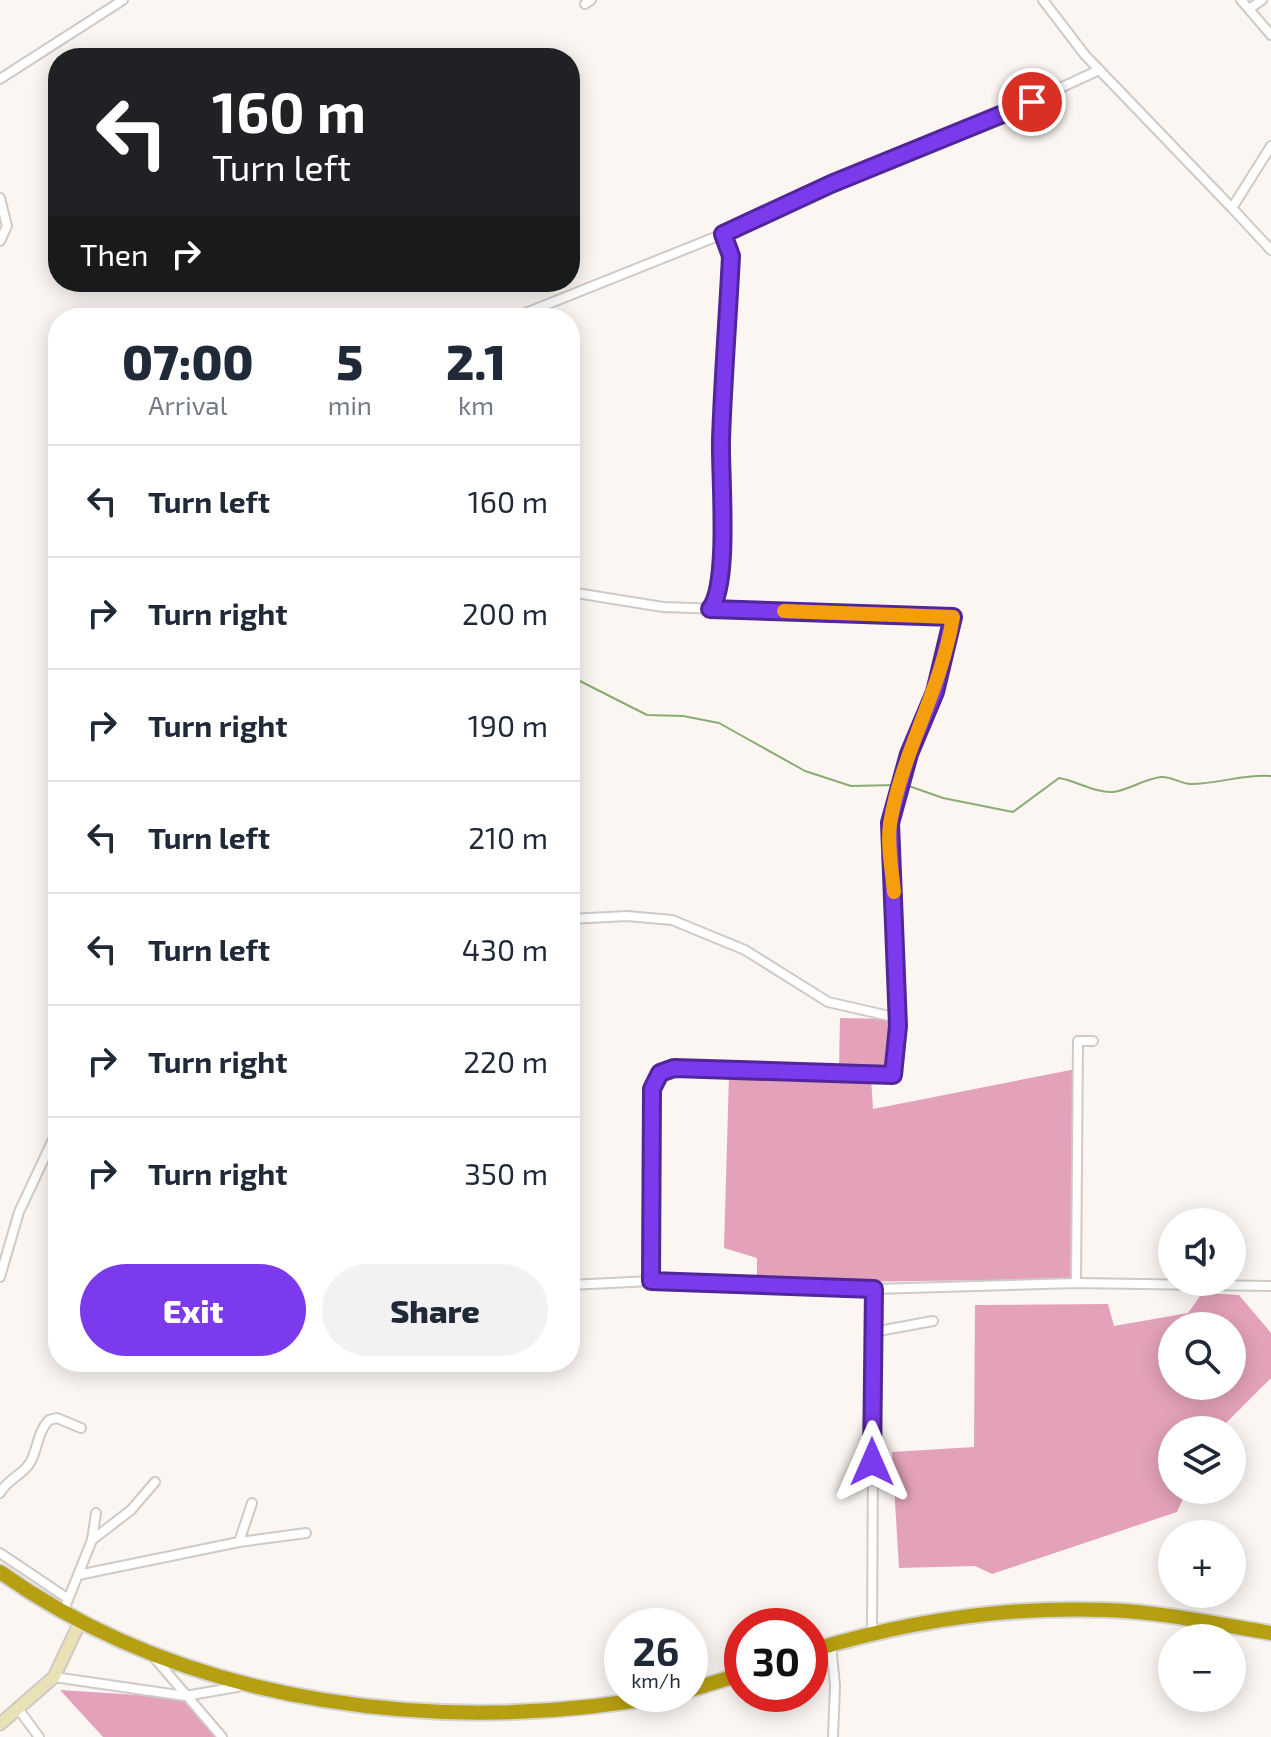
<!DOCTYPE html>
<meta charset="utf-8">
<style>
:root{--surface:#fff;--page:#f2f2f3;--text:#1f2937;--muted:#747a83;--line:#e0e1e3;--accent:#7c3aed}
body{margin:0;font-family:"Exo 2",sans-serif;background:var(--page);color:var(--text);height:100vh;display:flex;flex-direction:column;font-size:30px;white-space:nowrap}
*{box-sizing:border-box;margin:0}
p{font-size:26px;color:var(--muted)}
.icon{flex:none;width:44px;height:44px;fill:none;stroke:currentColor;stroke-width:2;stroke-linecap:round;stroke-linejoin:round}
.map{position:relative;flex:1;overflow:hidden}
.side{position:absolute;left:48px;top:308px;width:532px;height:1064px;display:flex;flex-direction:column;background:var(--surface);border-radius:32px;box-shadow:0 4px 20px #0003}
.side>*{flex:none}
.top-card{position:absolute;left:48px;top:48px;width:532px;height:244px;border-radius:32px;box-shadow:0 4px 20px #0003;background:#202124;color:#fff;overflow:hidden}
.fabs{position:absolute;left:1158px;top:1208px;display:grid;gap:16px}
.fabs a{display:grid;place-items:center;width:88px;height:88px;border-radius:50%;background:var(--surface);box-shadow:0 4px 20px #0003;font-size:40px}
.speed{position:absolute;left:604px;top:1608px;display:flex;gap:16px;font-size:40px;font-weight:700;text-align:center}
.speed>*{display:grid;place-content:center;width:104px;height:104px;border-radius:50%;background:var(--surface);box-shadow:0 4px 20px #0003;line-height:1}
.speed small{font-size:20px;font-weight:400}
.speed .limit{border:12px solid #d22;background:#fff;color:#111}
.pin{position:absolute;display:grid;place-items:center;width:68px;height:68px;color:#fff;margin:-34px;border:4px solid #fff;border-radius:50%;box-shadow:0 2px 8px #0007}
.me{position:absolute;width:88px;margin:-44px;rotate:0deg;stroke-linejoin:round;filter:drop-shadow(0 0 6px #0008)}
.turn{display:flex;align-items:center;gap:28px;height:168px;padding:0 32px;font-size:36px}
.turn .icon{width:104px;height:104px;stroke-width:2.5}
.turn b{display:block;font-size:56px;line-height:68px}
.then{display:flex;align-items:center;height:76px;padding:0 32px;background:#0003;gap:16px;font-size:30px}
.eta{display:flex;justify-content:space-evenly;align-items:center;height:136px;text-align:center}
.eta b{font-size:48px;font-weight:800;line-height:56px}
.action{display:flex;gap:16px;margin-top:auto;padding:16px 32px}
.action a{flex:1;height:92px;border-radius:48px;background:var(--accent);color:#fff;font-size:32px;font-weight:800;line-height:92px;text-align:center}
.action a+a{background:var(--page);color:var(--text)}
ul{padding:0;list-style:none}
li{display:flex;align-items:center;gap:24px;height:112px;padding:0 32px;border-top:2px solid var(--line)}
li div{flex:1}
li b{display:block;font-size:30px}
li em{font-style:normal}
.map>svg:first-child{display:block}
</style>
<div class="map">
<svg width="1271" height="1737" viewBox="0 0 1271 1737">
<rect width="100%" height="100%" fill="#fbf6f2"/>
<!-- forest -->
<g fill="#e3a2ba" fill-rule="evenodd">
<path d="M840 1018 892 1019 891 1070 839 1068Z"/>
<path d="M1076 1069 1070 1279 757 1283V1258L724 1248 729 1075 871 1077 873 1109Z"/>
<path d="M1202 1293 1239 1295 1271 1333V1378L1219 1430H1172V1490H1187L1177 1512 992 1574 975 1566 899 1568 892 1452 974 1447 975 1305 1108 1304 1114 1326 1188 1313ZM1172 1326H1232V1386H1172Z"/>
<path d="M60 1690 185 1698 217 1737H103Z"/>
</g>
<g fill="none" stroke-linecap="round" stroke-linejoin="round">
<!-- stream -->
<g stroke="#8bab75" stroke-width="2">
<path d="M570 676 647 715 683 716 719 723 805 771 851 786 896 785"/>
<path d="M906 785 943 798 1013 812 1059 778C1077 781 1095 793 1113 792 1129 790 1144 779 1161 777 1172 776 1180 784 1191 784 1219 784 1242 774 1271 776"/>
</g>
<defs>
<g id="street">
<path d="M1043 0 1085 55 1232 208"/>
<path d="M1241 0 1271 35"/>
<path d="M585 4 591 0"/>
<path d="M1249 9 1262 0"/>
<path d="M0 79 123 0"/>
<path d="M1271 146 1232 208 1271 250"/>
<path d="M0 198 7 226 0 241"/>
<path d="M513 318 723 234 831 184 1006 113 1099 70"/>
<path d="M570 592 663 607 953 617 935 692 909 754 890 823 898 1026 893 1075 674 1068 663 1071 652 1089 651 1281 874 1289 1076 1283 1271 1286"/>
<path d="M710 609C730 585 720 475 721 440 723 379 728 317 731 256L723 234"/>
<path d="M570 919 627 916 672 920 745 950 828 1002 898 1018"/>
<path d="M0 1277 19 1212 58 1129"/>
<path d="M1076 1283 1078 1041H1093"/>
<path d="M570 1285 651 1281"/>
<path d="M873 1332 933 1321"/>
<path d="M0 1493C7 1479 25 1474 31 1461 38 1447 38 1431 49 1420L57 1418 81 1428"/>
<path d="M92 1540 131 1510 155 1482"/>
<path d="M239 1542 306 1533"/>
<path d="M0 1553 67 1598"/>
<path d="M78 1575 239 1542 252 1503"/>
<path d="M63 1612 92 1540 96 1513"/>
<path d="M872 1632 874 1289"/>
<path d="M831 1644 835 1686 833 1737"/>
<path d="M152 1655 222 1737"/>
<path d="M54 1677 185 1696 237 1687"/>
<path d="M19 1710 39 1737"/>
</g>
<path id="secondary" d="M0 1724 54 1677 80 1622"/>
<g id="highway">
<path d="M0 1572C192 1708 447 1737 675 1694"/>
<path d="M810 1651C907 1621 1005 1606 1107 1610 1162 1612 1217 1624 1271 1633"/>
<path d="M690 1690 742 1674"/>
</g>
</defs>
<!-- street casing -->
<use href="#street" stroke="#cfcac5" stroke-width="12"/>
<!-- secondary casing -->
<use href="#secondary" stroke="#cfcac5" stroke-width="15"/>
<!-- highway casing -->
<use href="#highway" stroke="#d5d5d5" stroke-width="18"/>
<!-- street -->
<use href="#street" stroke="#fff" stroke-width="8"/>
<!-- secondary -->
<use href="#secondary" stroke="#e9e2b7" stroke-width="11"/>
<!-- highway -->
<use href="#highway" stroke="#b69f10" stroke-width="14"/>
</g>
<g fill="none" stroke-linecap="round" stroke-linejoin="round">
<defs>
<path id="route" d="M872 1462 874 1289 651 1281 652 1089 660 1073 674 1068 893 1075 898 1026 890 823 909 754 935 692 953 617 710 609C730 585 720 475 721 440 723 379 728 317 731 256L723 234 831 184 1032 102"/>
</defs>
<!-- route casing -->
<use href="#route" stroke="#51269a" stroke-width="20"/>
<!-- route -->
<use href="#route" stroke="#7c3aed" stroke-width="14"/>
<!-- slow -->
<path stroke="#f59e0b" stroke-width="14" d="M784 611 953 617C941 691 901 754 890 824 887 846 892 870 894 892"/>
</g>
</svg>
<div class="fabs">
<a><svg class="icon" aria-label="sound" viewBox="0 0 24 24"><path d="M4 9h4l5-4v14l-5-4H4zM17 9q2 3 0 6"/></svg></a>
<a><svg class="icon" aria-label="search" viewBox="0 0 24 24"><circle cx="10" cy="10" r="6"/><path d="M15 15l6 6"/></svg></a>
<a><svg class="icon" aria-label="layers" viewBox="0 0 24 24"><path d="M12 4l9 5-9 5-9-5zM3 14l9 5 9-5"/></svg></a>
<a>+</a>
<a>−</a>
</div>
<div class="speed"><div>26<small>km/h</small></div><div class="limit">30</div></div>
<div class="pin" style="left:1032px;top:102px;background:#d93025"><svg class="icon" aria-label="arrive" viewBox="0 0 24 24"><path d="M6 21V4h12l-3 4 3 4H6"/></svg></div>
<svg class="me" style="left:872px;top:1462px" viewBox="-20 -20 40 40"><path d="M0-17L14 15 0 8-14 15z" fill="#7c3aed" stroke="#fff" stroke-width="4"/></svg>
<div class="top-card">
<div class="turn"><svg class="icon" aria-label="left" viewBox="0 0 24 24"><path d="M17 20v-9H6M10 6l-5 5 5 5"/></svg><div><b>160 m</b>Turn left</div></div>
<div class="then">Then<svg class="icon" aria-label="right" viewBox="0 0 24 24"><path d="M7 20v-9h11M14 6l5 5-5 5"/></svg></div>
</div>
<section class="side">
<div class="eta">
<div><b>07:00</b><p>Arrival</p></div>
<div><b>5</b><p>min</p></div>
<div><b>2.1</b><p>km</p></div>
</div>
<ul>
<li><svg class="icon" aria-label="left" viewBox="0 0 24 24"><path d="M17 20v-9H6M10 6l-5 5 5 5"/></svg><div><b>Turn left</b></div><em>160 m</em></li>
<li><svg class="icon" aria-label="right" viewBox="0 0 24 24"><path d="M7 20v-9h11M14 6l5 5-5 5"/></svg><div><b>Turn right</b></div><em>200 m</em></li>
<li><svg class="icon" aria-label="right" viewBox="0 0 24 24"><path d="M7 20v-9h11M14 6l5 5-5 5"/></svg><div><b>Turn right</b></div><em>190 m</em></li>
<li><svg class="icon" aria-label="left" viewBox="0 0 24 24"><path d="M17 20v-9H6M10 6l-5 5 5 5"/></svg><div><b>Turn left</b></div><em>210 m</em></li>
<li><svg class="icon" aria-label="left" viewBox="0 0 24 24"><path d="M17 20v-9H6M10 6l-5 5 5 5"/></svg><div><b>Turn left</b></div><em>430 m</em></li>
<li><svg class="icon" aria-label="right" viewBox="0 0 24 24"><path d="M7 20v-9h11M14 6l5 5-5 5"/></svg><div><b>Turn right</b></div><em>220 m</em></li>
<li><svg class="icon" aria-label="right" viewBox="0 0 24 24"><path d="M7 20v-9h11M14 6l5 5-5 5"/></svg><div><b>Turn right</b></div><em>350 m</em></li>
</ul>
<div class="action"><a>Exit</a><a>Share</a></div>
</section>
</div>
